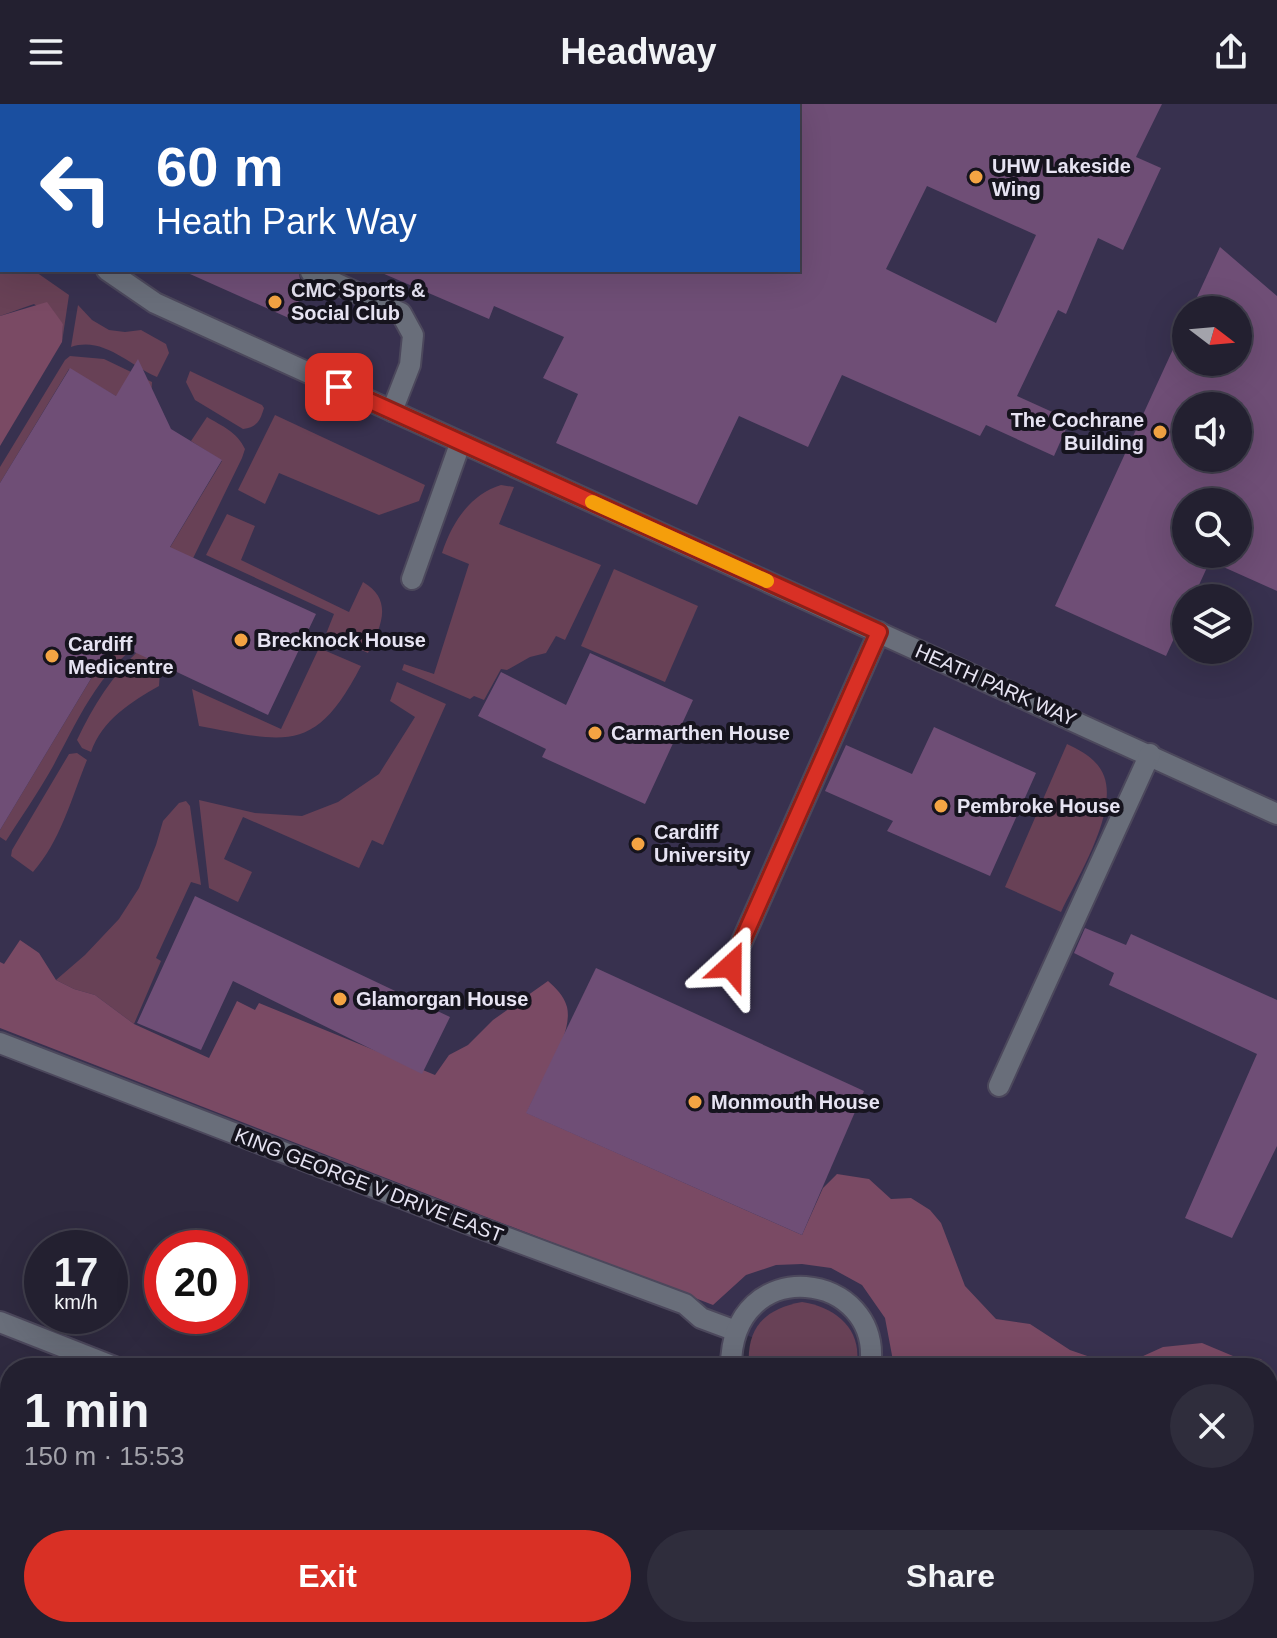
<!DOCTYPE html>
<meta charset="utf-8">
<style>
:root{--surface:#232030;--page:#2f2d3c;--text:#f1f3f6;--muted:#a3a3ab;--line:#403e4c;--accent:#d93025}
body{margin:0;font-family:Arial,sans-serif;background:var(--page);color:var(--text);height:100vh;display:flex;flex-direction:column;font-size:30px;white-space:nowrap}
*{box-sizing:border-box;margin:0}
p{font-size:26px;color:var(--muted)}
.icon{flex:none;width:44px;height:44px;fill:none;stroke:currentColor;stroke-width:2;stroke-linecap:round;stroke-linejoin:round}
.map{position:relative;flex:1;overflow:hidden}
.panel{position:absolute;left:0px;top:1254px;width:1278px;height:280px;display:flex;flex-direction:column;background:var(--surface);border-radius:32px 32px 0 0;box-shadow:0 8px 32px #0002,0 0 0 2px var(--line)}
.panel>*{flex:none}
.banner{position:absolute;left:0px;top:0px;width:800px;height:168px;box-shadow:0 8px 32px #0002,0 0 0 2px var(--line);background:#1a4fa0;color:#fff;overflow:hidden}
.needle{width:52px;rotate:106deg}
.controls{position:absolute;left:1172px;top:192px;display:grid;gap:16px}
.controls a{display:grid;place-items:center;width:80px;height:80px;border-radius:50%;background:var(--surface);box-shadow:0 8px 32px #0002,0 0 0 2px var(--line);font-size:40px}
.speed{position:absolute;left:24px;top:1126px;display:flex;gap:16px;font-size:40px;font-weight:700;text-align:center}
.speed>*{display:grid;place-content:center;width:104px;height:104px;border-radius:50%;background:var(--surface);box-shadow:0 8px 32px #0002,0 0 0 2px var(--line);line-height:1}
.speed small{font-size:20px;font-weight:400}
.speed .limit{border:12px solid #d22;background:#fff;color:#111}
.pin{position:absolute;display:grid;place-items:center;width:68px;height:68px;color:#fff;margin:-34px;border-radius:16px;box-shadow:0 4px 12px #0006}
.me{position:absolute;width:88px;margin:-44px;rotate:24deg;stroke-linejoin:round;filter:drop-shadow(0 0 6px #0008)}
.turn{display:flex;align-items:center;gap:28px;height:168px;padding:0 24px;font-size:36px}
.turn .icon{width:104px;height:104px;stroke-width:2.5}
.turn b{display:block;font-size:56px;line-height:68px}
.round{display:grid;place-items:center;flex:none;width:84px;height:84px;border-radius:42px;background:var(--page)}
.overview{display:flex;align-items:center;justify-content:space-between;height:136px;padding:0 24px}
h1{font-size:48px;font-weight:700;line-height:60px}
.cta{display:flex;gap:16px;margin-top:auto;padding:16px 24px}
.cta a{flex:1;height:92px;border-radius:48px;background:var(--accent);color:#fff;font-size:32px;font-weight:700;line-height:92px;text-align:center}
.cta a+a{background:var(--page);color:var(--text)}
header{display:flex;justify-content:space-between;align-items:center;height:104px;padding:0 24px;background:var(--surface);font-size:36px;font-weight:700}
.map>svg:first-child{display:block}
</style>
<header><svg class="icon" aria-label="menu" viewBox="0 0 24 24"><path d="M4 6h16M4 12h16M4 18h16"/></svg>Headway<svg class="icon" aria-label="share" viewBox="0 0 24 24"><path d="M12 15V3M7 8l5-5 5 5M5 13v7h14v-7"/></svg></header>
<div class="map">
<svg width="1277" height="1534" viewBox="0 0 1277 1534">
<rect width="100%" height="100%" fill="#2f2a40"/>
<!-- built -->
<path fill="#38314f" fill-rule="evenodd" d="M0 0H1277V1382L1268 1401V1264H834L701 1214 0 934ZM2 2H798V166H2ZM1186 206H1238V258H1186ZM1186 302H1238V354H1186ZM1186 398H1238V450H1186ZM1186 494H1238V546H1186Z"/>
<!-- green -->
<g fill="#684156">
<path d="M0 165 33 166 69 191 62 238 63 220 34 200 0 212Z"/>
<path d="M78 201 92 216 109 226 125 228 141 226 166 240 169 249 157 273C129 261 103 232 71 243Z"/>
<path d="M70 252 104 255 152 278 151 294 121 295 69 265 0 379V363L65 256Z"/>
<path d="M190 267 262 301 264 304C260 317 257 323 243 325L195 296 186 278Z"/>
<path d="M275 311 425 381 419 397 379 411 279 369 265 400 238 386Z"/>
<path d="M207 313C222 322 237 328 245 345L242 354 156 530C102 557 80 613 52 664 38 689 21 713 6 737L0 733V726L222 357 191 337Z"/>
<path d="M501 381 514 383 499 420 601 461 565 536 556 532 546 549 530 553 507 566 501 565 484 596 474 592 470 595 402 566 404 560 434 570 469 460 442 449C452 419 469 391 501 381Z"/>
<path d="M227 410 255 422 241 456 349 508 363 478C394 496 381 523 368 549L326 530 334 510 206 451Z"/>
<path d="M614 465 698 502 665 578 581 542Z"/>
<path d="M319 544 361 562C315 651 286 638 199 622L192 585 281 625Z"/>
<path d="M139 546 161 552 159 582C131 598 102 616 91 648L82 644 77 636C93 602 112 572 139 546Z"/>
<path d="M397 578 446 600 383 741 372 736 359 764 243 713 224 755 252 768 238 798 209 784 199 696 255 709 302 712 338 698 379 670 415 613 390 597Z"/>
<path d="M1067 640C1082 647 1098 656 1104 672 1118 709 1077 774 1061 808L1005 783Z"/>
<path d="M77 649 87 656C71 695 61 736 33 768L11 752 12 746 69 650Z"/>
<path d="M186 697 190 702 201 781 191 778 156 854 161 857 134 920 95 891 74 885 56 876 85 851 119 815 139 784 156 741 163 717 179 699Z"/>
<path d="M802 1198C836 1203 864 1226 856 1264H749C746 1224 764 1205 802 1198Z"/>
</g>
<!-- forest -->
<g fill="#7a4a64">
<path d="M47 198 63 220 62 238 0 342V212Z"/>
<path d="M20 836 39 849 56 876 74 885 95 891 134 920 209 954 237 897 255 906 259 899 435 971 449 951 468 941 493 916 548 877C556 884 564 892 567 903 574 932 537 982 527 1009L802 1131 823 1084 837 1070 869 1075 891 1095 911 1094 930 1106 941 1119 965 1182 996 1215 1030 1220 1070 1246 1119 1263 1163 1243 1202 1239 1233 1252 1261 1255 1267 1264H900L894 1262 885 1214 862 1181 831 1164 802 1160 776 1161 746 1171 713 1201 0 924V858L4 860Z"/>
<path d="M1268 1266 1277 1280V1360L1268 1370Z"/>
</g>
<!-- building -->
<g fill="#6f4e76" fill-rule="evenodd">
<path d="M798 0H1162L1136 53 1161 64 1123 146 1098 134 1066 210 1058 206 1017 292 1070 316 1054 352 986 321 980 332 842 271 808 343 739 312 697 401 556 339 578 290 543 274 564 233 494 202 489 215 375 166H798ZM927 82 1036 131 996 219 886 165Z"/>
<path d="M1220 143 1277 192V487L1210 457 1193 494H1186V508L1166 552 1055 502 1186 217V258H1238V206H1191ZM1186 302H1238V354H1186ZM1186 398H1238V450H1186Z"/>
<path d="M181 166H298L300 175 306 180 291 215Z"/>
<path d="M138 255 171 325 222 356 170 443 316 510 268 611 113 538 0 726V379L70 264 116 292Z"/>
<path d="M590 549 693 596 645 700 542 653 546 645 478 612 501 568 566 601Z"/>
<path d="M934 623 1036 669 990 772 887 727 893 717 825 687 846 641 912 670Z"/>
<path d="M195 792 450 913 422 970 233 877 201 946 137 919Z"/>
<path d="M1085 824 1126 841 1131 830 1277 896V1042L1232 1134 1185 1114 1257 950 1109 881 1114 869 1074 849Z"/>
<path d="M596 864 864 987 802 1131 526 1009Z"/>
</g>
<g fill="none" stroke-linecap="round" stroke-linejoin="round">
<defs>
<g id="minor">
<path d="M0 99 2 100"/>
<path d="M107 166 155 199 1277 710"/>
<path d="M311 168 401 209 413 231 410 261 392 307"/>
<path d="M412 475 460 340"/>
<path d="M731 862 879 528"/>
<path d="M0 939 467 1119 685 1200 701 1214 736 1227"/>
<path d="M999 982 1150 650"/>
<path d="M0 1218 117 1264"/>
<path d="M731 1264C730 1146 885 1166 870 1264"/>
<path d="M1268 1427 1277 1431"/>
<path d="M0 1483 10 1487"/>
<path d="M105 1524 131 1534"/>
<path d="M799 1524 825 1534"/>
<path d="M698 1534 702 1524"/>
</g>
</defs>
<!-- minor casing -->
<use href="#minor" stroke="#4c485c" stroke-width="24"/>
<!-- path -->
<path stroke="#6e6a7e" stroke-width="5" stroke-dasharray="6 4" stroke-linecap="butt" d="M1268 1392 1277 1381"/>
<!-- minor -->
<use href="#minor" stroke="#696e7a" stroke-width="20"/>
</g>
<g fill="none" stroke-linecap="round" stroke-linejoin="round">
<defs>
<path id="route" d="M339 283 879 528 731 862"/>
</defs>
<!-- route casing -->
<use href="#route" stroke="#8d1f18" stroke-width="20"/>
<!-- route -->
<use href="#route" stroke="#d93025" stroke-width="14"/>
<!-- slow -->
<path stroke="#f59e0b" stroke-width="14" d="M592 398 767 477"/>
</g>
<!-- markers -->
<g fill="#f4a443" stroke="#16141e" stroke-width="3">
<circle cx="976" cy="73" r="8"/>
<circle cx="275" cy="198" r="8"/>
<circle cx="1160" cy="328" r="8"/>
<circle cx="241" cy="536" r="8"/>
<circle cx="52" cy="552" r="8"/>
<circle cx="595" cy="629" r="8"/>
<circle cx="941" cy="702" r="8"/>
<circle cx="638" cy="740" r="8"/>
<circle cx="340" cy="895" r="8"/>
<circle cx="695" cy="998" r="8"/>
</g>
<g text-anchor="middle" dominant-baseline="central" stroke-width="8" stroke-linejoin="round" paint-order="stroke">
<!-- poi labels -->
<g font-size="20" font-weight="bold" fill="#e6e3f2" stroke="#16141e" text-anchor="start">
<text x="992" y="62">UHW Lakeside<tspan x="992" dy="23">Wing</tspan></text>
<text x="291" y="186">CMC Sports &amp;<tspan x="291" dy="23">Social Club</tspan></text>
<text x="1144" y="316" text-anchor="end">The Cochrane<tspan x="1144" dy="23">Building</tspan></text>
<text x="257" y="536">Brecknock House</text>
<text x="68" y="540">Cardiff<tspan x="68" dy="23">Medicentre</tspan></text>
<text x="611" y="629">Carmarthen House</text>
<text x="957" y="702">Pembroke House</text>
<text x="654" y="728">Cardiff<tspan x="654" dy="23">University</tspan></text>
<text x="356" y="895">Glamorgan House</text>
<text x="711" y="998">Monmouth House</text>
</g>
<!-- street labels -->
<g font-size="20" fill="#e6e3f2" stroke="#16141e">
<text transform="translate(996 581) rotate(24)">HEATH PARK WAY</text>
<text transform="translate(369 1081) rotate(21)">KING GEORGE V DRIVE EAST</text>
</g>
</g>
</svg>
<div class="controls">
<a><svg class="needle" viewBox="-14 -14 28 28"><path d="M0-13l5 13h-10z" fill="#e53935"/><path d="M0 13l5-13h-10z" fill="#a3a3ab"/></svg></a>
<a><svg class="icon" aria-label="sound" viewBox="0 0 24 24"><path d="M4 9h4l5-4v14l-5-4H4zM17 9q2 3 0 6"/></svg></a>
<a><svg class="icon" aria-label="search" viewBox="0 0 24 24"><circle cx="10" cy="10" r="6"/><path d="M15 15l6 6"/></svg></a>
<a><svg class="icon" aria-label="layers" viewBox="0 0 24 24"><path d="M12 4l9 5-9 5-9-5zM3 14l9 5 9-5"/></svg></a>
</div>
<div class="speed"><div>17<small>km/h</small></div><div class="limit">20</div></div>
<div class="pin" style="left:339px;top:283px;background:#d93025"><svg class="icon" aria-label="arrive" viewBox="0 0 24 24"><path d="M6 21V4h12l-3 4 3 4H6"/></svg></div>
<svg class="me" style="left:731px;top:862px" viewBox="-20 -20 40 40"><path d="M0-17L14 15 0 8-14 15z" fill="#d93025" stroke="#fff" stroke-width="4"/></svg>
<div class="banner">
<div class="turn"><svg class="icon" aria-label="left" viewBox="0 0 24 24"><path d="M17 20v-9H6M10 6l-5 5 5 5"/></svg><div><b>60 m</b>Heath Park Way</div></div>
</div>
<section class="panel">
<div class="overview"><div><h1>1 min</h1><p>150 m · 15:53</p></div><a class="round"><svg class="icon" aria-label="close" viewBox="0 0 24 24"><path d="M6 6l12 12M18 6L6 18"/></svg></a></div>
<div class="cta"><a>Exit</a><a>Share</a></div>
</section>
</div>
